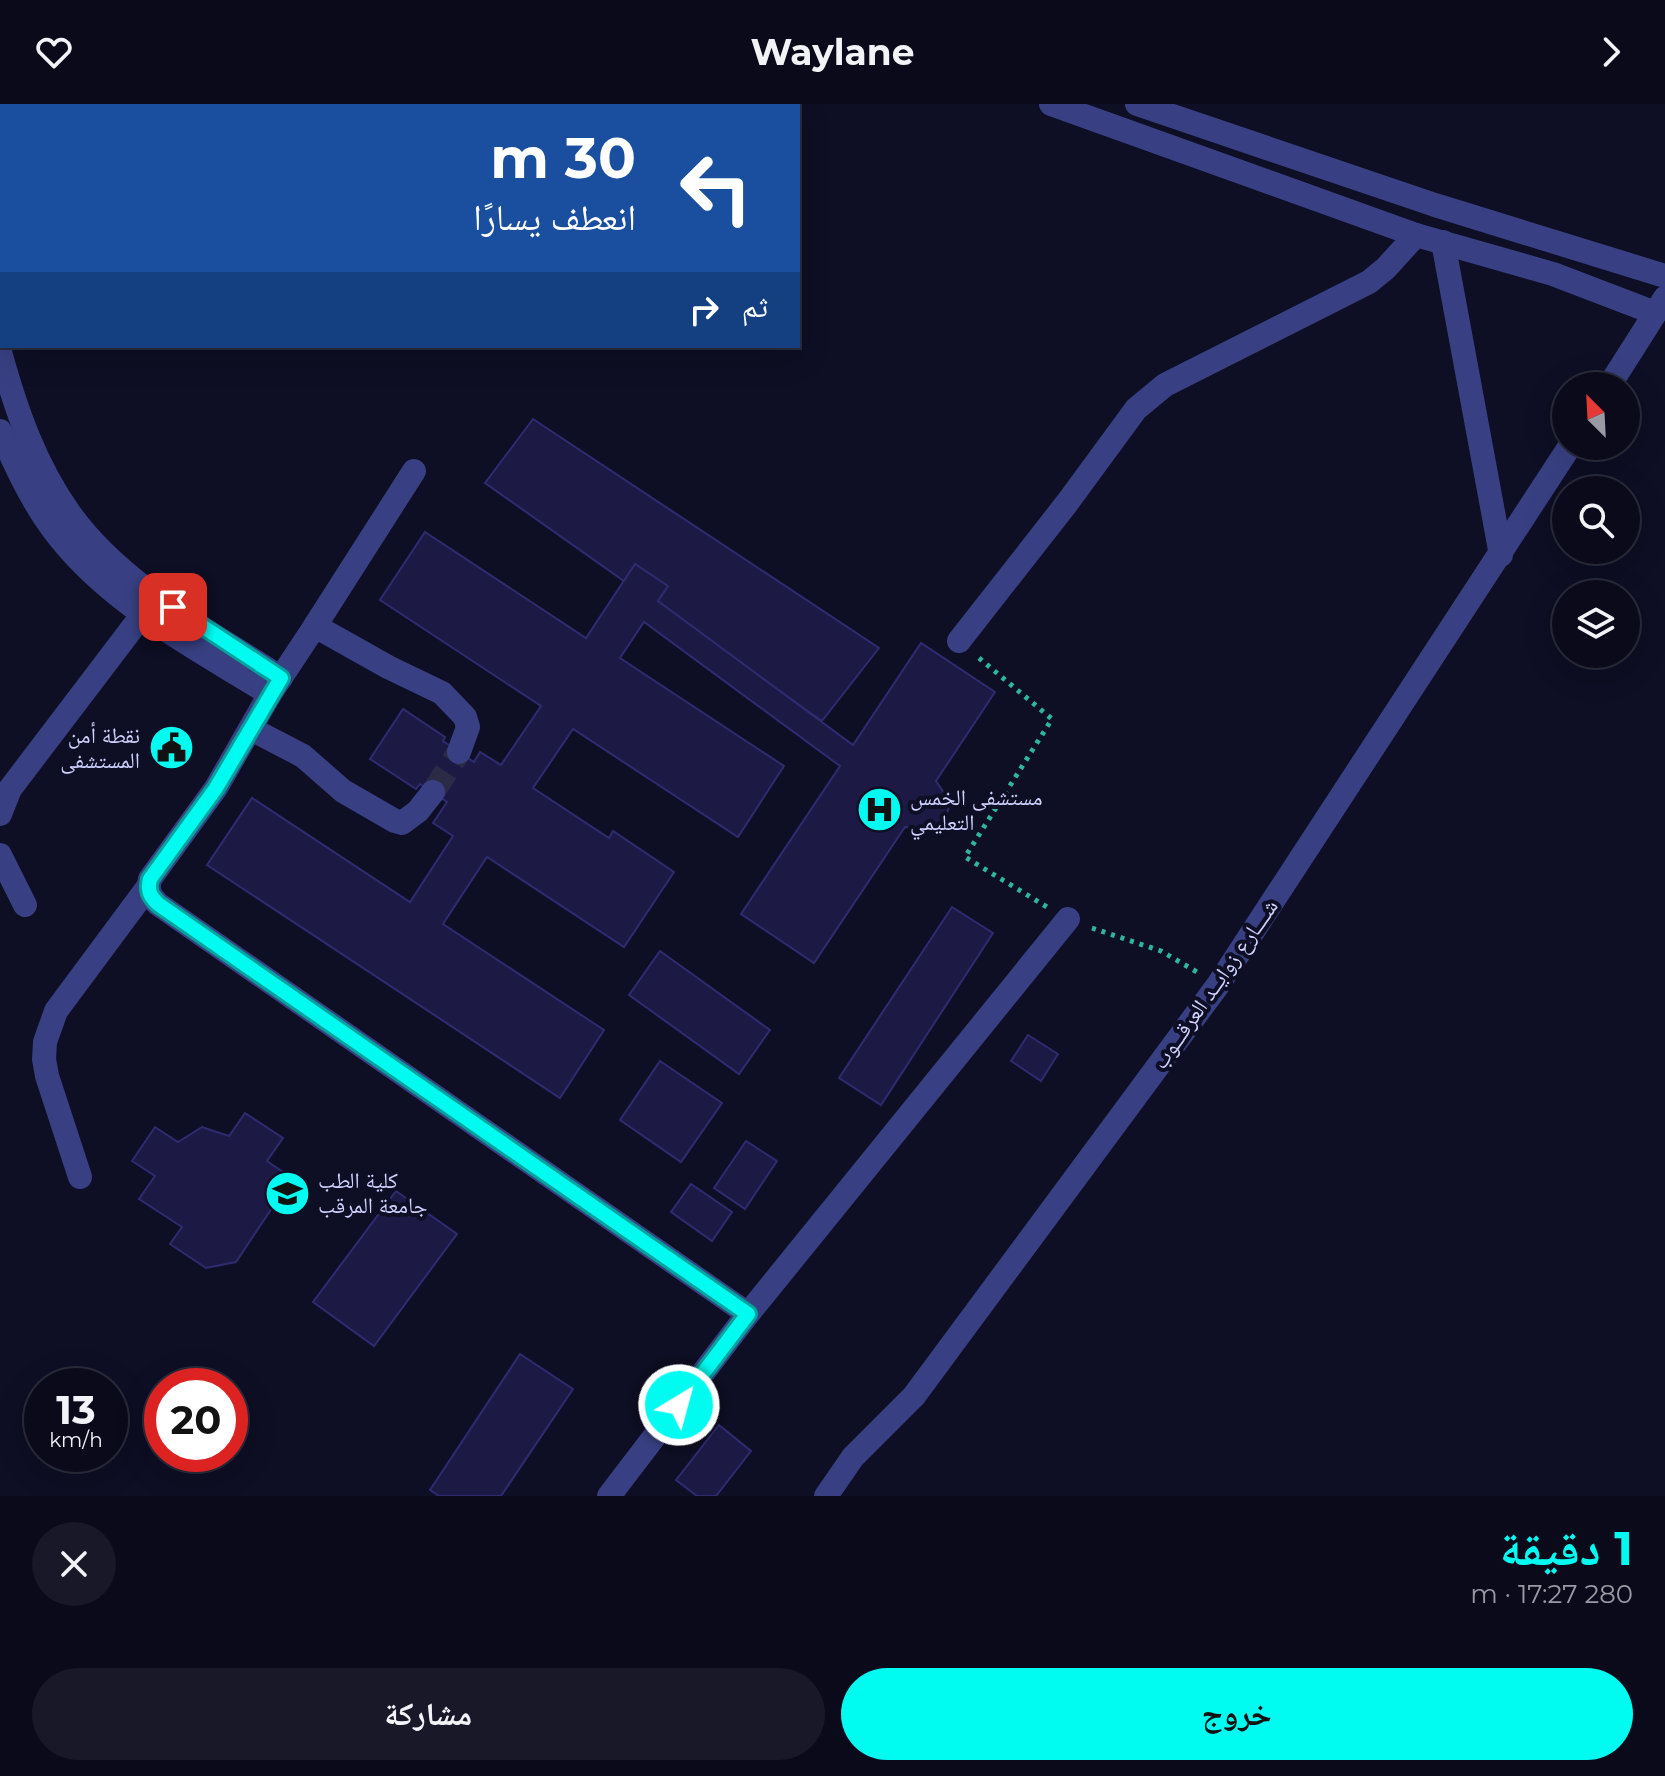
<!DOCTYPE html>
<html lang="ar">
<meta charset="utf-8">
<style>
:root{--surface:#0a0a1b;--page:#181828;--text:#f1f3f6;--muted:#999aa3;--line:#2a2b3a;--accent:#00fbf1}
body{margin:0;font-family:Montserrat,"Noto Naskh Arabic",sans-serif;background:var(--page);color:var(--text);direction:rtl;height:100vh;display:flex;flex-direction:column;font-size:30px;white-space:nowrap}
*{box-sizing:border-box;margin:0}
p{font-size:26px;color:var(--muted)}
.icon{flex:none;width:44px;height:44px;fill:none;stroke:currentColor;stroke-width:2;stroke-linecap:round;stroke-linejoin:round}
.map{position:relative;height:1392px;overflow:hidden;direction:ltr}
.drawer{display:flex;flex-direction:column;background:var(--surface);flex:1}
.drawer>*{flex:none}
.hud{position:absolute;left:0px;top:0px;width:800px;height:244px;box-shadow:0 8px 32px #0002,0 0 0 2px var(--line);direction:rtl;background:#1a4fa0;color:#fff;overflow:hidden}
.needle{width:52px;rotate:336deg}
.buttons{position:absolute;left:1552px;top:268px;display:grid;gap:16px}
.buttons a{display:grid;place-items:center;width:88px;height:88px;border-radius:50%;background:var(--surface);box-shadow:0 8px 32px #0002,0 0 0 2px var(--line);font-size:40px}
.speed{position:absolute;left:24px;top:1264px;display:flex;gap:16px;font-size:40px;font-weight:700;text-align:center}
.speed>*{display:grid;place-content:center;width:104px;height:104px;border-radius:50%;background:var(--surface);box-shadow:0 8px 32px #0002,0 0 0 2px var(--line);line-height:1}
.speed small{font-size:20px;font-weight:400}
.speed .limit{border:12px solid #d22;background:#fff;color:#111}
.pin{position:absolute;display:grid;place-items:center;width:68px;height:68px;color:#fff;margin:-34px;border-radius:16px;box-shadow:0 4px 12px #0006}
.me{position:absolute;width:88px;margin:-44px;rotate:37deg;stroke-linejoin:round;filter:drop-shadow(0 0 6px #0008)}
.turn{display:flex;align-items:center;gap:28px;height:168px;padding:0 32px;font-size:36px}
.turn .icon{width:104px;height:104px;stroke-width:2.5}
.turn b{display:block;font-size:56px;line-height:68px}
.then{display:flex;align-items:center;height:76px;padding:0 32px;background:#0003;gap:16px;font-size:30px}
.round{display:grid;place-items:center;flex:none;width:84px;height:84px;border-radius:42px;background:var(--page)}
.summary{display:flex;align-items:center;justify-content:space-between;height:136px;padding:0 32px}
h1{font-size:48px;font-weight:700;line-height:60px;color:var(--accent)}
.action{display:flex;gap:16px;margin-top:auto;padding:16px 32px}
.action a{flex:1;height:92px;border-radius:48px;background:var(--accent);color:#111;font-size:32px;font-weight:700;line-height:92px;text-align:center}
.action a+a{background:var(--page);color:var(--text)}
header{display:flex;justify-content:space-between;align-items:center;height:104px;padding:0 32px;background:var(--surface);font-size:36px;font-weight:700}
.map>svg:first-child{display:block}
</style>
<header><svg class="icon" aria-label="forward" viewBox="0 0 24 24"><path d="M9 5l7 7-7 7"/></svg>Waylane<svg class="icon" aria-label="heart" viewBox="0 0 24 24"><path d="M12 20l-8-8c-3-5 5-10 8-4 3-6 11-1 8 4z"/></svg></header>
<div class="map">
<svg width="1665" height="1392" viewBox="0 0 1665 1392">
<rect width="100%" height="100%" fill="#0e0e24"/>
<!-- building -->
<g fill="#1c1a45" stroke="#2f2b71" stroke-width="2">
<path d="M414 0H478L484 2H414Z"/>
<path d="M478 0H572L571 2Z"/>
<path d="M533 315 879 544 822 617 485 379Z"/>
<path d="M425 428 586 534 635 460 668 482 658 497 853 641 921 539 995 588 936 677 950 698 946 714 931 725 905 723 814 859 741 810 840 662 644 518 620 554 784 662 738 733 573 625 533 684 609 734 613 727 674 768 624 843 487 753 443 820 604 926 560 994 207 761 252 694 410 798 453 732 433 719 447 698 420 680 416 685 370 655 403 605 445 633 443 637 474 658 480 648 501 661 541 602 380 496Z"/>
<path d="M952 803 993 829 881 1001 839 974Z"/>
<path d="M660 847 770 926 739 970 629 891Z"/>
<path d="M1028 931 1058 950 1041 977 1011 957Z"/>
<path d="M660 957 722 999 681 1058 620 1016Z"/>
<path d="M245 1009 283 1034 267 1057 292 1074 236 1158 206 1164 170 1140 182 1123 139 1095 155 1072 132 1057 155 1023 178 1038 202 1023 229 1032Z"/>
<path d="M746 1037 777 1057 745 1105 714 1084Z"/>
<path d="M691 1080 732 1108 712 1137 671 1108Z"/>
<path d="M396 1087 457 1130 374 1242 313 1198Z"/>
<path d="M520 1250 573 1285 501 1392H439L430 1386Z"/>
<path d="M719 1321 751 1347 716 1392H697L676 1376Z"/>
</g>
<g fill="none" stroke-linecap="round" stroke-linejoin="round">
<!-- minor-tunnel -->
<path stroke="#2b2b45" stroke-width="24" stroke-dasharray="24 12" stroke-linecap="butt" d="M433 688 459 648"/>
<!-- path -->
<g stroke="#2db69a" stroke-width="5" stroke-dasharray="4 6" stroke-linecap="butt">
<path d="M979 554 1052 615 965 753 1047 803"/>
<path d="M1092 824 1161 847 1197 868"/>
</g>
<!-- minor -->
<g stroke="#384083" stroke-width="24">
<path d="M29 0 34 2"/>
<path d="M1051 0 1416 131 1553 170 1655 209"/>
<path d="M1137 0 1435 101 1665 172"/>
<path d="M127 2 128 0"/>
<path d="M248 2V0"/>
<path d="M0 89 2 79"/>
<path d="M1443 138 1501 451"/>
<path d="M0 248C16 306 35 361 70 410 122 482 208 526 281 574"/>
<path d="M1609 282 1665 194"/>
<path d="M0 327C15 360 30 394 52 424 106 498 194 543 270 590"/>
<path d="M315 522 414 367"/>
<path d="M959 537 1067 399 1136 305 1165 281 1369 178 1386 164 1416 131"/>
<path d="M251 625 303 652 343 687 395 717 402 719 418 707 433 688"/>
<path d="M459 648 468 623 465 613 442 589 388 563 315 522 270 590 216 684 150 775C147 787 150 792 158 800L748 1210"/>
<path d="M0 710 10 685 143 510"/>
<path d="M0 751 25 801"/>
<path d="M80 1073 47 972 44 955 45 938 56 907 148 783"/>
<path d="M609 1392 748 1210 1068 815"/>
<path d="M826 1392 853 1353 914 1292 1218 881 1570 342"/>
</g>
</g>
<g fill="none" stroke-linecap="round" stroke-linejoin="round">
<defs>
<path id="route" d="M173 503 281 574 216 684 150 775C147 787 150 792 158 800L748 1210 679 1301"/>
</defs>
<!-- route casing -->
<use href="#route" stroke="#00a39d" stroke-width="20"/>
<!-- route -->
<use href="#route" stroke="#00fbf1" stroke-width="14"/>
</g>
<!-- icons -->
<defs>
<symbol id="civic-disc" viewBox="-11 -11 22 22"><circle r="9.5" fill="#00fbf1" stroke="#0e0e24"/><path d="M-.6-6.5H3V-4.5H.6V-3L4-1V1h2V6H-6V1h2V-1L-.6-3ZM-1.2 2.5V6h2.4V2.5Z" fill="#111"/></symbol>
<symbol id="hospital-disc" viewBox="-11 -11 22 22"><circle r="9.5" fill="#00fbf1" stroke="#0e0e24"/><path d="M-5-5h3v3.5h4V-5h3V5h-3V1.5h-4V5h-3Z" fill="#111"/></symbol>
<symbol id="university-disc" viewBox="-11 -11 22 22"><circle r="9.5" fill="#00fbf1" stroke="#0e0e24"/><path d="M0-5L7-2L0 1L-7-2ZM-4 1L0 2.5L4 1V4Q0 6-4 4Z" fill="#111"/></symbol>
</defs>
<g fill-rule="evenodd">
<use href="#civic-disc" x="146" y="618" width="51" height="51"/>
<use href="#hospital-disc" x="854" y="680" width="51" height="51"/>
<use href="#university-disc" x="262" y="1064" width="51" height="51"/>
</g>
<g text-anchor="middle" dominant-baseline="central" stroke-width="8" stroke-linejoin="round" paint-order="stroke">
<!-- poi labels -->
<g font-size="22" fill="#d0d2ff" stroke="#0e0e24" text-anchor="start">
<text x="140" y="631" text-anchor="end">نقطة أمن<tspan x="140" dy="25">المستشفى</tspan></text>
<text x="910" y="693">مستشفى الخمس<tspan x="910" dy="25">التعليمي</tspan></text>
<text x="318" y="1076">كلية الطب<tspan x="318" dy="25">جامعة المرقب</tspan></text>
</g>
<!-- street labels -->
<g font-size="22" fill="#d0d2ff" stroke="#0e0e24">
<text transform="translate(1215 880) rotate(-55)">شــــارع زوايــد العرقـــوب</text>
</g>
</g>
</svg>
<div class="buttons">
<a><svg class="needle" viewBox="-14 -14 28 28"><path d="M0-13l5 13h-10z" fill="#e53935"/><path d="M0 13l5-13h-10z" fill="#999aa3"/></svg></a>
<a><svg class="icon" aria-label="search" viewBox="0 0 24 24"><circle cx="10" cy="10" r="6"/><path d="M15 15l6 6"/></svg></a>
<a><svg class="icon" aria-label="layers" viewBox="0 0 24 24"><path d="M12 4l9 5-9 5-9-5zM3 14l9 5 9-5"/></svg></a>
</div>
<div class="speed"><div>13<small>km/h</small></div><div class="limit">20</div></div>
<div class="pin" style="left:173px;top:503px;background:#d93025"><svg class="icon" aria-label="arrive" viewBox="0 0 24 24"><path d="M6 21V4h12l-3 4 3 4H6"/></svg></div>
<svg class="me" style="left:679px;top:1301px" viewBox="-20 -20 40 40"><circle r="17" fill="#00fbf1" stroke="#fff" stroke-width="3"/><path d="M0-11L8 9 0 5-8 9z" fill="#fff"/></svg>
<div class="hud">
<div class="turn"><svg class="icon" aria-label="left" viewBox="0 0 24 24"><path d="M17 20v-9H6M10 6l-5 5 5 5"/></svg><div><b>30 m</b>انعطف يسارًا</div></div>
<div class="then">ثم<svg class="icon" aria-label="right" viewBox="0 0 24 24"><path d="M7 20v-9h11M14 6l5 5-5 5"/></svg></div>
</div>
</div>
<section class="drawer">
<div class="summary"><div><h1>1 دقيقة</h1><p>280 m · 17:27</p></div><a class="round"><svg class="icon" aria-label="close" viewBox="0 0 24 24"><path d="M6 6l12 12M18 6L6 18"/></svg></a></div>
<div class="action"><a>خروج</a><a>مشاركة</a></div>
</section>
